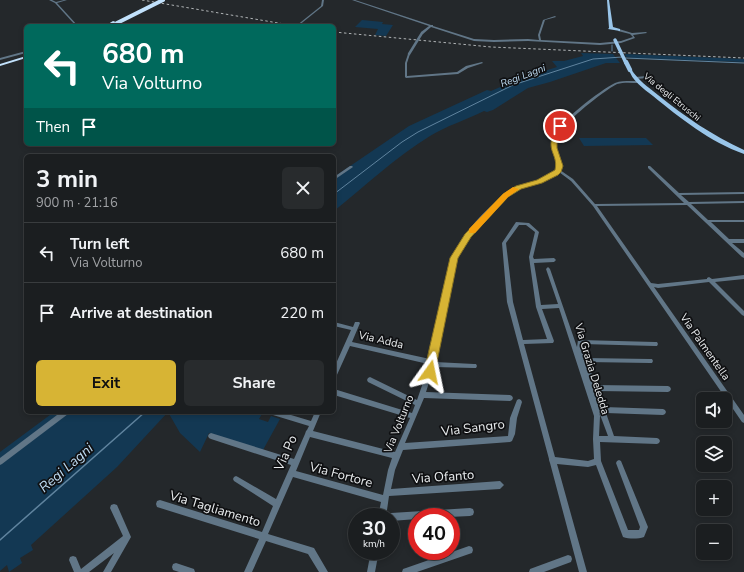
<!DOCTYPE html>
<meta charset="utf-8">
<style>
:root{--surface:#1b1e20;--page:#282b2d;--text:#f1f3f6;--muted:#a0a2a5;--line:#393c3e;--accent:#d7b434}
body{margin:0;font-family:"Nunito Sans",sans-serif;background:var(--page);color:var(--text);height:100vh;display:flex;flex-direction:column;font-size:15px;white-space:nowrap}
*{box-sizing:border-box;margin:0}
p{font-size:13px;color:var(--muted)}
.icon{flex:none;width:22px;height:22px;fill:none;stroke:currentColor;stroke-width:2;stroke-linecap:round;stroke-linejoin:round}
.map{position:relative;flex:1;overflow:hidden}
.drawer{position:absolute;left:24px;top:154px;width:312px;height:260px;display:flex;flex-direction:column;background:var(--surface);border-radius:6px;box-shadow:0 2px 6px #0003,0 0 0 1px var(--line)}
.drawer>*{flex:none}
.top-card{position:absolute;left:24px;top:24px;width:312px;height:122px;border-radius:6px;box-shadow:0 2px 6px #0003,0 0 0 1px var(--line);background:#00695c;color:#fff;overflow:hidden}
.controls{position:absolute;left:696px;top:392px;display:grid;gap:8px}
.controls a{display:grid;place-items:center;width:36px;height:36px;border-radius:6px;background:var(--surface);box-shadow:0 2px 6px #0003,0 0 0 1px var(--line);font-size:20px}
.speed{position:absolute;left:348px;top:508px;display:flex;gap:8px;font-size:20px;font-weight:700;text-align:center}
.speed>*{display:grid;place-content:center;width:52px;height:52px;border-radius:50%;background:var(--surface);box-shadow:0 2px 6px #0003,0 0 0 1px var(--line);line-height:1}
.speed small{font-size:10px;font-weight:400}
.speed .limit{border:6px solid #d22;background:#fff;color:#111}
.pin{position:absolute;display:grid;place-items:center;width:34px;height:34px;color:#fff;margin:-17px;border:2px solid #fff;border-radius:50%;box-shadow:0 1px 4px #0007}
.me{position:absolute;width:44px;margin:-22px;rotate:12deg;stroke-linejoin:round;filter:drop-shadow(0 0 3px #0008)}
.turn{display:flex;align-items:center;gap:14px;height:84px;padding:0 12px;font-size:18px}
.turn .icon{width:52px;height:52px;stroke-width:2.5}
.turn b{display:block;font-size:28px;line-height:34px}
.then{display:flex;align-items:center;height:38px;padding:0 12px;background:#0003;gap:8px;font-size:15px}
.round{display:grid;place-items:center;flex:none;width:42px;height:42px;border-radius:6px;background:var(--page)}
.head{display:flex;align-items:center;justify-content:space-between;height:68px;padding:0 12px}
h1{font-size:24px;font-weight:700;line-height:30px}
.primary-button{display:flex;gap:8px;margin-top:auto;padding:8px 12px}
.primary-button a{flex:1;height:46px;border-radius:6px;background:var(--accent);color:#111;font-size:16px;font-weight:700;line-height:46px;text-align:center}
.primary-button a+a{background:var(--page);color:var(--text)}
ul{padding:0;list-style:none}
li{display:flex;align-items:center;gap:12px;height:60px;padding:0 12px;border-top:1px solid var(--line)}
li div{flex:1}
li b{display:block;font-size:15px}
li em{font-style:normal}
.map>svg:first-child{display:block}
</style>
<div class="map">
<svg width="744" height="572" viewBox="0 0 744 572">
<rect width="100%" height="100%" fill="#24282b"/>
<!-- green -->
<g fill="#133853">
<path d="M362 20 383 22 382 24 393 25 386 36 375 35 378 29 355 27Z"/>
<path d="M581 53 613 54 620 63H606L550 82 528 88 493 110 487 112 484 111C466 120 446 126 430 136 396 157 365 186 334 211V177L409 126 487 90 491 91 516 80 557 67 552 61H564L583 56Z"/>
<path d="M625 54 744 59V62L634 58 626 57Z"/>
<path d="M579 138H646L653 145 584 146Z"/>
<path d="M54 412H263L259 419 268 422 271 416 280 419 263 450 209 433 200 452 180 433 168 412 117 467 31 545 33 550 20 558 22 563 9 572 7 565 0 571V452Z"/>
</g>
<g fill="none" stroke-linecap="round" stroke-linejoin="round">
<!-- stream-far1 -->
<g stroke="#60849f" stroke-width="1">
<path d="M612 45V51"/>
<path d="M625 58 744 63"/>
<path d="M334 194 402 142 418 132 513 85 593 59 622 57"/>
</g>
<!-- stream -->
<path stroke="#60849f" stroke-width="1.5" d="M0 540 145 412"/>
<!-- minor -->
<g fill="#617687" fill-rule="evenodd">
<path d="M49 0H52L56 2 64 0H67L57 3 78 26H76L55 3Z"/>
<path d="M322 0H324L323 6 298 26H296L321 6Z"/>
<path d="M352 0H355L431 25H433V26L474 39 494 40 528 39 539 40 538 35 543 20 555 16 556 17 545 20 540 35 541 40 600 43 621 41 633 37 630 34 618 31 619 29 632 33 646 32 647 33 633 35 635 38 621 43 600 45 528 41 494 42 474 41 431 27 423 34H421V32L429 26Z"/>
<path d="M26 51V53L0 60V58Z"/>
<path d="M409 53 410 54 407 63V76L457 72 466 66 482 62 483 63 468 68 458 74 406 78 405 77V63L408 54Z"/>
<path d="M647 76 648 77V78L635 79 634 78 635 77Z"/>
<path d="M631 81H639L640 82 639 83C632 83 624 82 617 84 605 90 558 126 556 140 554 150 561 160 560 170L573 179 595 204 684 203 648 168V166H650L679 193 744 192V194L681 195 689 202 744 201V203L691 204 708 220H744V222H711L729 239H744V243H732L744 253V258L742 257 687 205 597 206 651 283 658 284 707 279V278L709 277 712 279 744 275V279L715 282 744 311V316L742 315 709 282 658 288 654 287 744 415V423L742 422 593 206 571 181 559 172C547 183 532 181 519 188 516 190 513 192 509 195 491 209 472 229 461 249 452 265 448 284 445 302 441 322 440 342 435 362L474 364H476L477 366 476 368H474L434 367 426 392 510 395 512 396 513 398 512 400 510 401 424 398 405 443 508 436 510 418 517 400 519 399 521 400 522 402 517 418 515 434 512 441 510 442 403 450 395 470 391 489 500 481 504 485 500 489 389 496 386 517H378L381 502 293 477 268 534 314 548 328 572H319L308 554 266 541 252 572H244L259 539 157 507 156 504 157 501 160 500 262 532 273 506 234 481 233 479 234 477 236 476 238 477 276 499 291 465 211 439 209 438 208 436 209 434 211 433 294 459 305 434 306 431 307 430 309 426 273 415 272 412H281L311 421 315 412H321L313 431 395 452 410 418 334 395V389L412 413 415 405 368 382 367 380 368 378 370 377 372 378 417 400 426 374 428 364 350 346 336 377 334 378V368L351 330 334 326V322L353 327 355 322H359L360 323 352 342 430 359C436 334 438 309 444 284 447 273 451 261 456 250 467 228 489 206 508 192 523 181 542 183 555 171 559 160 549 149 552 138 556 124 602 89 615 83 620 81 625 81 631 81ZM310 437 392 458 388 470 383 495 296 471Z"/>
<path d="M350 166H352L353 167 334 180V177Z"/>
<path d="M516 222 529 223 539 232 533 257 534 259 554 258 556 260 554 262 534 263 541 305 558 304 546 269 548 267 550 269 577 347 578 340H580L655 342H657L658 344 657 346H655L583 344V351L585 358 650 359H652L653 361 652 363H650L587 362 596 385 668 386 670 387 671 389 670 391 668 392 597 391 604 407 663 409 665 410 666 412 665 414 663 415 606 413 614 436 657 438 659 439 660 441 659 443 657 444 600 442 601 461 628 530H639L640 527 616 463 617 461 619 460 621 461 648 527 644 537C638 539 629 539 623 537L596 465 588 467 557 464 587 572H579L550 463 549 460V459L507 302 502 243ZM519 225H526L535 232 529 257 536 307 547 339 523 340 513 302 506 243ZM559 308 594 416 593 439 594 459 588 461 555 457 524 344 553 343 554 341 542 309ZM599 412 608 436H599L600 416Z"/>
<path d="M61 412H69L68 414 2 464 0 465V458Z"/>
<path d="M114 504 117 505 131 537 111 572H103L114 553 89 572H74L69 560 70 557 73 556 76 557 81 569 123 536 110 508 111 505Z"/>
<path d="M470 508 473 509 474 512 473 515 470 516 449 517H417V519L391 521V517H387L388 514 391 513Z"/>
<path d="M469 546 472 547 473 550 472 553 469 554 417 572H402L403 569 406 568Z"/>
<path d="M371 551H379L375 572H367Z"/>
<path d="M568 555 571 556 572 559 571 562 544 572H529L530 569Z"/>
<path d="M176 563 194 569 195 572H179L173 570 172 567 173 564Z"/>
</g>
<!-- major -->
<g fill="#99c5e9" fill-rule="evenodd">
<path d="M607 0H609L613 27 620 29V31L608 29 609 28Z"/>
<path d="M629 69H631C638 80 648 87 658 95 685 117 712 135 744 150V154C710 142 680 118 653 96 644 89 631 80 629 69Z"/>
</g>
<!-- highway -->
<g fill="#c2e2fc" fill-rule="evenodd">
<path d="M113 21 116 22 110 26H105Z"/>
<path d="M26 56V58L0 66V64Z"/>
</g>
<!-- rail -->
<g stroke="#b0b4b6" stroke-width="1" stroke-dasharray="2.5 2.5" stroke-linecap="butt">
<path d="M142 0 296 26"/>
<path d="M334 32 491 47 744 58"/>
</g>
<!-- minor-bridge -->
<path stroke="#617687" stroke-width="2.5" d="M409 54 422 33"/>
<!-- major-bridge-far1 -->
<path stroke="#99c5e9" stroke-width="3.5" d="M615 40 626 63"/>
<!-- major-bridge -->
<path stroke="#99c5e9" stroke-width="4.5" d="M626 62 630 70"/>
<!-- highway-bridge -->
<path stroke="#c2e2fc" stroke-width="4" d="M117 23 163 0"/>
</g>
<!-- route -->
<path fill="#d7b434" stroke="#8c7522" d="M558 125 563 126 557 137V148L563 166 561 172 558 175 542 183 521 189 508 197 471 237 458 258 435 372 434 375H426L424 372 450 258 465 234 503 194 516 186 537 180 555 170C559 152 542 151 558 125Z"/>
<!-- slow -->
<path fill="#f59e0b" d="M513 187 519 189 508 197 475 233H469V229L503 194Z"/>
<g text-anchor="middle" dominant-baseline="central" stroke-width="3.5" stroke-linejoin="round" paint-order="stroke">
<!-- far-street labels -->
<g font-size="9" fill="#e9ecee" stroke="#0f1012">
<text transform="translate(672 97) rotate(39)">Via degli Etruschi</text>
</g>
<!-- far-water labels -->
<g font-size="10" font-style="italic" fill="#bedbf2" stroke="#0f1012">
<text transform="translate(523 76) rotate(-21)">Regi Lagni</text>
</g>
<!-- street labels -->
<g font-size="11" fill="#e9ecee" stroke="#0f1012">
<text transform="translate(381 340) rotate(13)">Via Adda</text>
<text transform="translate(705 347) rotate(55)">Via Palmentella</text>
<text transform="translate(592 369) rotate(73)">Via Grazia Deledda</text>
<text transform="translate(399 424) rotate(-68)">Via Volturno</text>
</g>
<!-- near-street labels -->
<g font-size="13" fill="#e9ecee" stroke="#0f1012">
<text transform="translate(473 428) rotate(-7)">Via Sangro</text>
<text transform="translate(286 453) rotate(-66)">Via Po</text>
<text transform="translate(341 475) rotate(15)">Via Fortore</text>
<text transform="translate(443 477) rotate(-4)">Via Ofanto</text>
<text transform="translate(215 509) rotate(17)">Via Tagliamento</text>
</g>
<!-- near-water labels -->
<g font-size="14" font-style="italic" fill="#bedbf2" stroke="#0f1012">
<text transform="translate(66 468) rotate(-41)">Regi Lagni</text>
</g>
</g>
</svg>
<div class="controls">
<a><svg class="icon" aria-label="sound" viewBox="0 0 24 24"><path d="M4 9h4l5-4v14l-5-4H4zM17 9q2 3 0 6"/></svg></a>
<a><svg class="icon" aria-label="layers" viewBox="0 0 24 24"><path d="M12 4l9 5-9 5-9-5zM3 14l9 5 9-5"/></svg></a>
<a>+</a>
<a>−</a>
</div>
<div class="speed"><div>30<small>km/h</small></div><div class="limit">40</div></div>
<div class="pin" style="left:560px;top:126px;background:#d93025"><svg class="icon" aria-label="arrive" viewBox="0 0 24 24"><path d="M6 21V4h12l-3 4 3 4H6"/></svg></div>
<svg class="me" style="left:430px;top:372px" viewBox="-20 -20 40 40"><path d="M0-17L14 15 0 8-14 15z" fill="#d7b434" stroke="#fff" stroke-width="4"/></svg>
<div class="top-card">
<div class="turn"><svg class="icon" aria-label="left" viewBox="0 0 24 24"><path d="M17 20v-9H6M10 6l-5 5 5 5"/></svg><div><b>680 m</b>Via Volturno</div></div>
<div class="then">Then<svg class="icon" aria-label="arrive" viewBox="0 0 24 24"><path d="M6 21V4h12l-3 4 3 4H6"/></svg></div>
</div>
<section class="drawer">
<div class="head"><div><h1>3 min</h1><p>900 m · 21:16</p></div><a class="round"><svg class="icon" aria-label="close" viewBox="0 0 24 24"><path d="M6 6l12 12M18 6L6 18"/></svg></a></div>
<ul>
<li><svg class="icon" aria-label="left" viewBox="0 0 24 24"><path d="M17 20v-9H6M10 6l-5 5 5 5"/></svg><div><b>Turn left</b><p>Via Volturno</p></div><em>680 m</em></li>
<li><svg class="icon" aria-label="arrive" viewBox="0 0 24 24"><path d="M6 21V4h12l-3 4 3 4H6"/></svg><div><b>Arrive at destination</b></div><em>220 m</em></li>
</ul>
<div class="primary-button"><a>Exit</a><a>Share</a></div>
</section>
</div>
